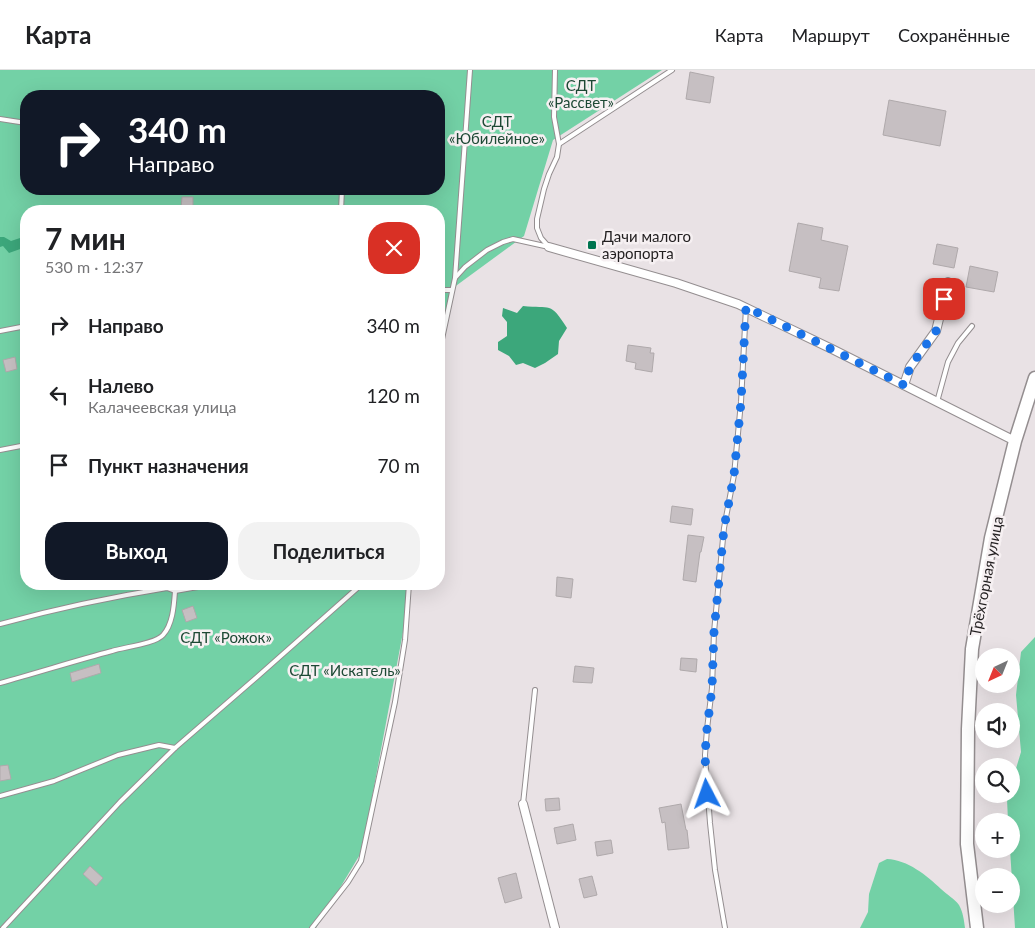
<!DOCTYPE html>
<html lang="ru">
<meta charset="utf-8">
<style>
:root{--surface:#fff;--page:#f2f2f2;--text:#202124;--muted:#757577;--line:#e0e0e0;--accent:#111827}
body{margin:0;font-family:Lato,sans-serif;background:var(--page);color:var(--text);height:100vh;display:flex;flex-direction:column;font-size:19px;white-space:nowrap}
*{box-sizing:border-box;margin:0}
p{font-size:16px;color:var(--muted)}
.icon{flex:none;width:28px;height:28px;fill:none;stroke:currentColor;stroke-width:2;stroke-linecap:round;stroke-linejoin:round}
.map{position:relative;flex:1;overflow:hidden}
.sheet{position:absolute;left:20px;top:135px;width:425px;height:385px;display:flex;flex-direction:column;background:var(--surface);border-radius:20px;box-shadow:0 5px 20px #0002}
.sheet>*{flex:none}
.hud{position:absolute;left:20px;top:20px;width:425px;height:105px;border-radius:20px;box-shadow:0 5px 20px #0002;background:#111827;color:#fff;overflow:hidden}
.needle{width:32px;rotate:223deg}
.fabs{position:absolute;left:975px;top:578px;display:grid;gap:10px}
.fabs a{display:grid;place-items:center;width:45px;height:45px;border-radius:50%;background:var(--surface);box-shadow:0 5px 20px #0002;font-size:25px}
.pin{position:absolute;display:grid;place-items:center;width:42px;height:42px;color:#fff;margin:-21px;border-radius:10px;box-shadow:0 2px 8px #0006}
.me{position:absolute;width:55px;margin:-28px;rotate:356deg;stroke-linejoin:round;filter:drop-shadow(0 0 4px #0008)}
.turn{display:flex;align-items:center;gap:18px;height:105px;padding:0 25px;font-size:22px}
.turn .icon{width:65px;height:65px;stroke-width:2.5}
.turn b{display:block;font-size:35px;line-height:42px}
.round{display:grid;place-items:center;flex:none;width:52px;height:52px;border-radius:20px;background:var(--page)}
.summary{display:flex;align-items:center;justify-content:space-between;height:85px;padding:0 25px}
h1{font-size:30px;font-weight:700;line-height:38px}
.action{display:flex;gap:10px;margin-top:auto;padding:10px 25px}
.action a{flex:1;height:58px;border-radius:20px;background:var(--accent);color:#fff;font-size:20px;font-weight:700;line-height:58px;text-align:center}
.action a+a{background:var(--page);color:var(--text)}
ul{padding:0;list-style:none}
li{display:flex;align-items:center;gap:15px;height:70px;padding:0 25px}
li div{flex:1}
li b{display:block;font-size:19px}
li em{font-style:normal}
header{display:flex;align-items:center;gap:30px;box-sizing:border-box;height:70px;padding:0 25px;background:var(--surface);border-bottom:1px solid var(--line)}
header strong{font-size:24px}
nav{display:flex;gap:28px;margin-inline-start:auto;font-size:18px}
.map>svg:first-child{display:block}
</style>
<header>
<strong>Карта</strong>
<nav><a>Карта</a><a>Маршрут</a><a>Сохранённые</a></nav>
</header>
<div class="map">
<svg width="1035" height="858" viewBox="0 0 1035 858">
<rect width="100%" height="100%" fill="#e9e2e5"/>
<!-- green -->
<g fill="#73d1a6" fill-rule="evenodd">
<path d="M0 0H662L553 70 524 166 453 218 439 293V141H26V514H412L362 781 316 858H0ZM26 26H439V119H26Z"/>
<path d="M1035 567V858H1015L1010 779H1011V751H1008L1007 729 1008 724H1011V715L1021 682 1016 625 1021 582Z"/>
<path d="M887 789C908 790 926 805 941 819 947 825 954 828 959 835 963 842 964 850 965 858H860L868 842 869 824 879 793Z"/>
</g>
<!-- water -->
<g fill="#3ca77b">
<path d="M26 166V179L23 178 9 183 3 176 0 177V167H4L11 171Z"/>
<path d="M523 236C551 239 550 231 567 258L559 271 558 284 545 293 535 298 523 293 516 295 509 286 498 280V272L507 266V252L502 246 503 238 517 243Z"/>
</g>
<!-- building -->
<g fill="#c6bfc2" stroke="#afa9ab">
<path d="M690 2 714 7 710 33 686 29Z"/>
<path d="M889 30 946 41 940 76 883 65Z"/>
<path d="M182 127H193V139L181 138Z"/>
<path d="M798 153 823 158 821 170 848 176 839 221 819 218 821 208 789 201Z"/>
<path d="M937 174 958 178 954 198 933 194Z"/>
<path d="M970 196 998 202 994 222 966 217Z"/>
<path d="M628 275 651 278 650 283H654L652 302 635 299 636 293 626 291Z"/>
<path d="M15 287 17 299 6 302 3 290Z"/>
<path d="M672 436 693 439 691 455 670 452Z"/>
<path d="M688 465 704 467 701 482H700L696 512 683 510Z"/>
<path d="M557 507 573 509 571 528 556 526Z"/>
<path d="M193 536 197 548 186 552 182 540Z"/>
<path d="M681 588 697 589 696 602 680 600Z"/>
<path d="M99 594 101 603 72 612 70 603Z"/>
<path d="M575 596 594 598 592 613 573 612Z"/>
<path d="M8 695 11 709 0 711V696Z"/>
<path d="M559 728 560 740 546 741 545 729Z"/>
<path d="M681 734 686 760H687L689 778 668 780 665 752 662 753 659 738Z"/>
<path d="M573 754 576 770 557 774 554 758Z"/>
<path d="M611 770 613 783 597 786 595 772Z"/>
<path d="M90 796 103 808 96 816 83 804Z"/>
<path d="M516 803 522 828 505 833 498 808Z"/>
<path d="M592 806 597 825 584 828 579 809Z"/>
</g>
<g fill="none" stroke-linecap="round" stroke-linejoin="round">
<defs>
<g id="service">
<path d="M555 0 554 47 559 74"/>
<path d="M0 49 26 53"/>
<path d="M341 141 342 119"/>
<path d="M549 177 541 168 537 158V149L544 119 549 104 557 87 559 74 672 0"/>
<path d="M455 208 465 70 470 0"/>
<path d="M439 220H452"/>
<path d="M0 261 26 256"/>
<path d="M439 283 455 208 465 197 487 180 503 172 513 169 549 177"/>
<path d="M937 332 948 292 958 273 972 256"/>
<path d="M0 380 26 375"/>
<path d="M0 554C55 539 111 527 167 518L175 521 215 514"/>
<path d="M0 613C37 603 74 591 112 581 124 577 155 574 163 565 173 554 174 535 175 521"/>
<path d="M0 726 54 711 118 685 159 675 175 678 257 607 362 514"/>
<path d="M523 734 535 620"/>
<path d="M3 858 120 732 175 678"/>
<path d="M312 858 348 812 361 791 395 632 405 570 409 514"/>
<path d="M725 858 715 800 710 753 705 685 707 659 712 618 714 562 724 458 734 405 741 332 746 237"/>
</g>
<g id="minor">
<path d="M549 177 676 213 738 234 832 279 1015 371"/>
<path d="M904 315 910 297 936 261 948 212"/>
<path d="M523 734 555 858"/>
</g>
<path id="trunk" d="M977 858 967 774 968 659 972 579 991 468 1015 371 1035 308"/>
</defs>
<!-- service casing -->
<use href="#service" stroke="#948e90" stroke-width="6"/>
<!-- minor casing -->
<use href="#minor" stroke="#948e90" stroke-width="10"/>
<!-- trunk casing -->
<use href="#trunk" stroke="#948e90" stroke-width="15"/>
<!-- service -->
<use href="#service" stroke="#fff" stroke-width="4"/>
<!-- minor -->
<use href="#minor" stroke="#fff" stroke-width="8"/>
<!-- trunk -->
<use href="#trunk" stroke="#fff" stroke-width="12"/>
</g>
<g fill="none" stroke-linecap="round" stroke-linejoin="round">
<!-- route -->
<path stroke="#1a73e8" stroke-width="9" stroke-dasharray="0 16.2" d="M707 724 705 685 707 659 712 618 714 562 724 458 734 405 741 332 746 237 904 315 910 297 936 261 944 229"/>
</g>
<!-- markers -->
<rect fill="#007550" stroke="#f6f0f2" stroke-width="2" x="587" y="170" width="10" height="10" rx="2.5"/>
<g text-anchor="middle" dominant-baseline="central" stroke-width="5" stroke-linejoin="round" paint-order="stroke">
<!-- park labels -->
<g font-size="15" fill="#1d4935" stroke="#f6f0f2">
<text x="581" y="15">СДТ<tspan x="581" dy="17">«Рассвет»</tspan></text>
<text x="497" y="51">СДТ<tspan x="497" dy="17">«Юбилейное»</tspan></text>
<text x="226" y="567">СДТ «Рожок»</text>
<text x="345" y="600">СДТ «Искатель»</text>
</g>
<!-- poi labels -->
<g font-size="15" fill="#221f20" stroke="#f6f0f2" text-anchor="start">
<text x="602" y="166">Дачи малого<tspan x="602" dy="17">аэропорта</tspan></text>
</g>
<!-- street labels -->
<g font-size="15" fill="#221f20" stroke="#f6f0f2">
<text transform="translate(986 506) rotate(-79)">Трёхгорная улица</text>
</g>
</g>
</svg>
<div class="fabs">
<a><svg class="needle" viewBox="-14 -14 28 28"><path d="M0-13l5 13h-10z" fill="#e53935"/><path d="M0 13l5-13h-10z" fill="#757577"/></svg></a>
<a><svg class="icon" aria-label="sound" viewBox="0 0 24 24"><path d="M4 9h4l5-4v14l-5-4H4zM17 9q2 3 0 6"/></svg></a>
<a><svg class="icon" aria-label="search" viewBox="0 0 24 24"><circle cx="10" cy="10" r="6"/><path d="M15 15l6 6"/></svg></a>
<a>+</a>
<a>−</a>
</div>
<div class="pin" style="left:944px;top:229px;background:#d93025"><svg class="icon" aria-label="arrive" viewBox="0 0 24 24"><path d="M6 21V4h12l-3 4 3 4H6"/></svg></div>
<svg class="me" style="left:707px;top:724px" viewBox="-20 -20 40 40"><path d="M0-17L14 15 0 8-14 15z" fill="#1a73e8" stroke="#fff" stroke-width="4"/></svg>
<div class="hud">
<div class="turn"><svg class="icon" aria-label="right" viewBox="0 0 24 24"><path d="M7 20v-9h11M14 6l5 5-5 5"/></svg><div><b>340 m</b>Направо</div></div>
</div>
<section class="sheet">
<div class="summary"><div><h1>7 мин</h1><p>530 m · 12:37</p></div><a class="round" style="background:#d93025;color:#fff"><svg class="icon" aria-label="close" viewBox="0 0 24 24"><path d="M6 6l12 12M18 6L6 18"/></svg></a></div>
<ul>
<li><svg class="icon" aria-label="right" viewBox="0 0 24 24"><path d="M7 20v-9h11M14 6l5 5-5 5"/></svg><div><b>Направо</b></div><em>340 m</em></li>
<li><svg class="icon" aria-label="left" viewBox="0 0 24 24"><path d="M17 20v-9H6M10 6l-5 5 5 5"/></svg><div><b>Налево</b><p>Калачеевская улица</p></div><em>120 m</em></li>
<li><svg class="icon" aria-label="arrive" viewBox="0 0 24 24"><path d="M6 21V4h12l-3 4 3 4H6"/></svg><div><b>Пункт назначения</b></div><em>70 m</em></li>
</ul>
<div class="action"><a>Выход</a><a>Поделиться</a></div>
</section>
</div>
